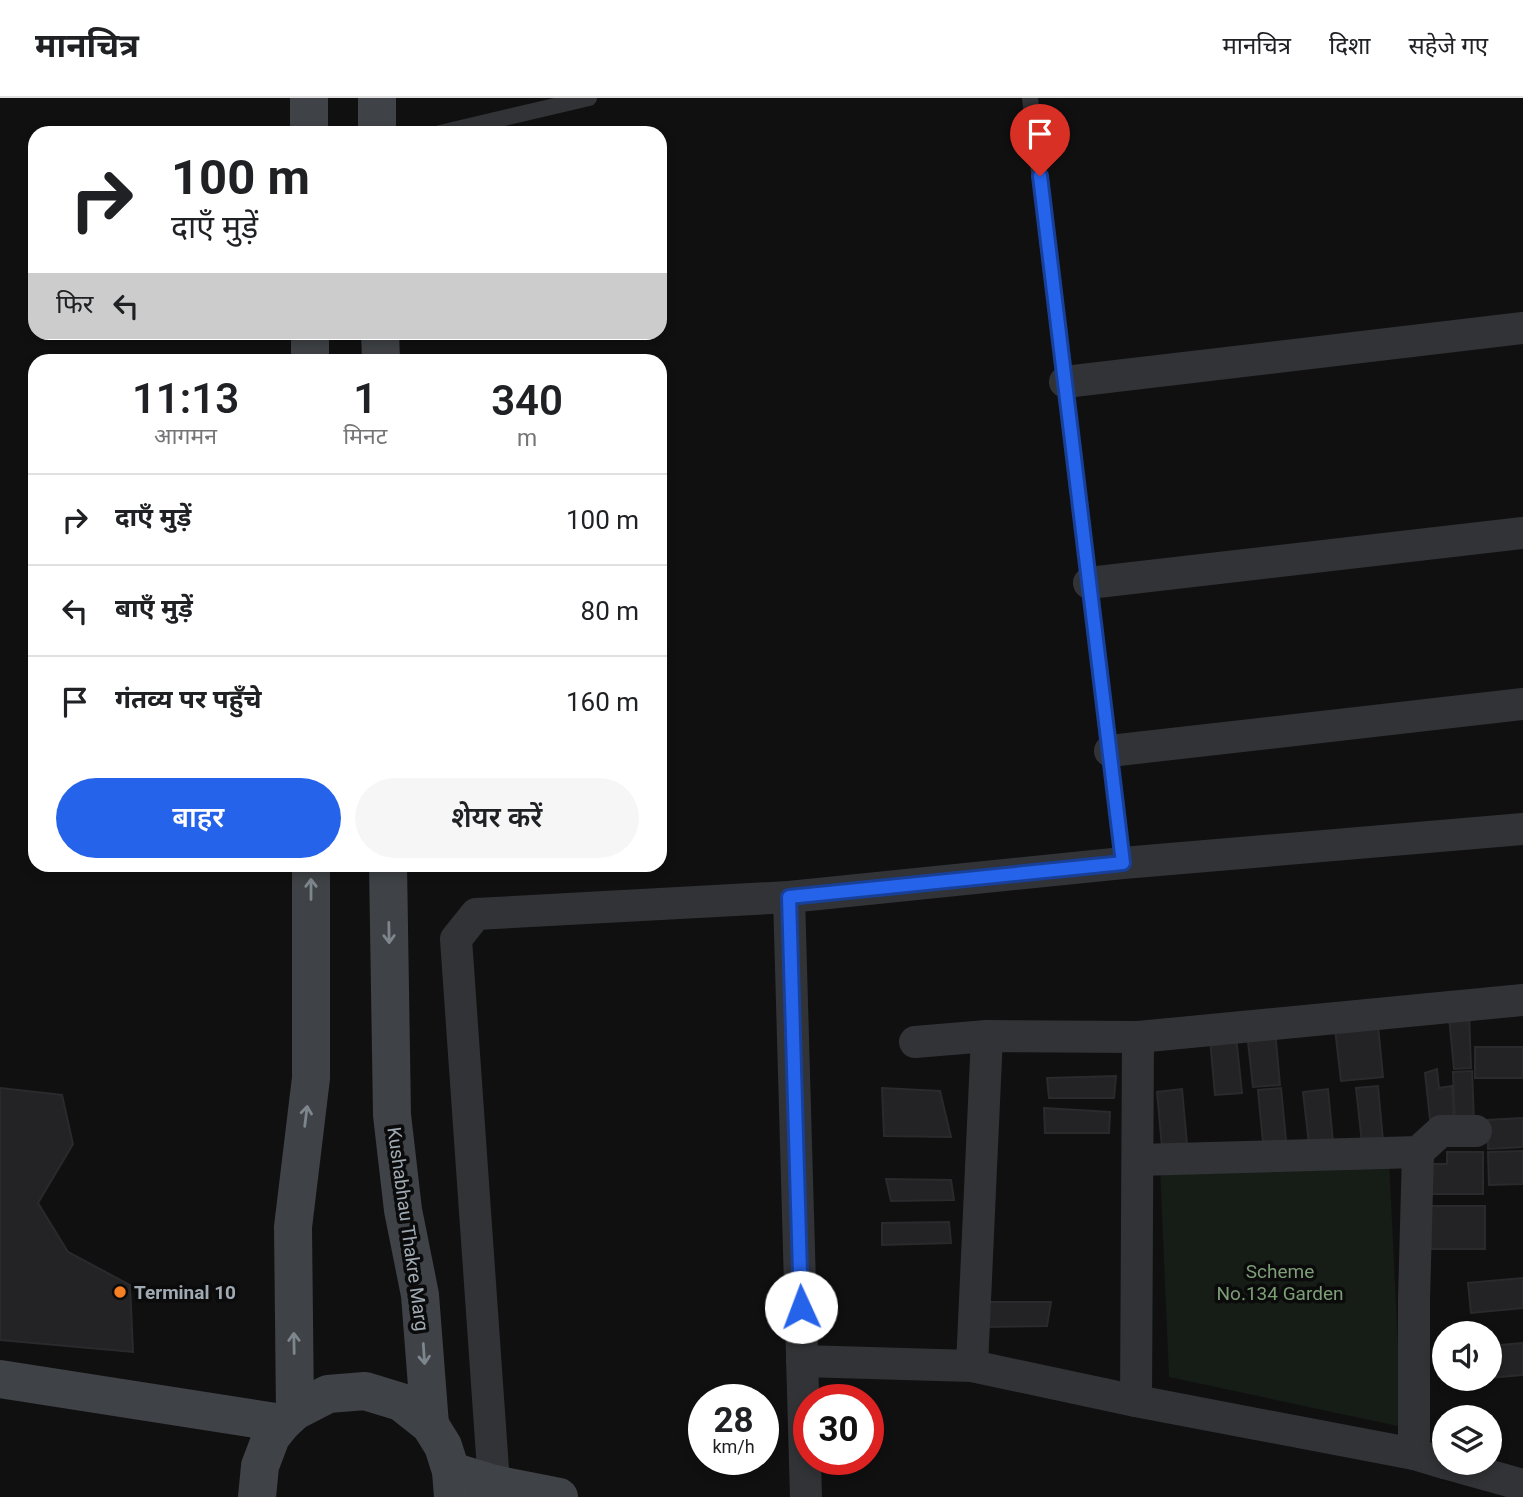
<!DOCTYPE html>
<html lang="hi">
<meta charset="utf-8">
<style>
:root{--surface:#fff;--page:#f6f6f6;--text:#202124;--muted:#757577;--line:#e0e0e0;--accent:#2563eb}
body{margin:0;font-family:Roboto,"Noto Sans Devanagari",sans-serif;background:var(--page);color:var(--text);height:100vh;display:flex;flex-direction:column;font-size:26px;white-space:nowrap}
*{box-sizing:border-box;margin:0}
p{font-size:23px;color:var(--muted)}
.icon{flex:none;width:38px;height:38px;fill:none;stroke:currentColor;stroke-width:2;stroke-linecap:round;stroke-linejoin:round}
.map{position:relative;flex:1;overflow:hidden}
.drawer{position:absolute;left:28px;top:256px;width:639px;height:518px;display:flex;flex-direction:column;background:var(--surface);border-radius:21px;box-shadow:0 4px 10px #0003}
.drawer>*{flex:none}
.banner{position:absolute;left:28px;top:28px;width:639px;height:214px;border-radius:21px;box-shadow:0 4px 10px #0003;background:#fff;color:var(--text);overflow:hidden}
.tools{position:absolute;left:1432px;top:1223px;display:grid;gap:14px}
.tools a{display:grid;place-items:center;width:70px;height:70px;border-radius:50%;background:var(--surface);box-shadow:0 4px 10px #0003;font-size:35px}
.speed{position:absolute;left:688px;top:1286px;display:flex;gap:14px;font-size:35px;font-weight:700;text-align:center}
.speed>*{display:grid;place-content:center;width:91px;height:91px;border-radius:50%;background:var(--surface);box-shadow:0 4px 10px #0003;line-height:1}
.speed small{font-size:18px;font-weight:400}
.speed .limit{border:10px solid #d22;background:#fff;color:#111}
.pin{position:absolute;display:grid;place-items:center;width:60px;height:60px;color:#fff;margin:-72px -30px;border-radius:50% 50% 50% 0;rotate:-45deg;box-shadow:0 0 7px #0007}
.pin .icon{rotate:45deg}
.me{position:absolute;width:77px;margin:-38px;rotate:358deg;stroke-linejoin:round;filter:drop-shadow(0 0 5px #0008)}
.turn{display:flex;align-items:center;gap:24px;height:147px;padding:0 28px;font-size:32px}
.turn .icon{width:91px;height:91px;stroke-width:2.5}
.turn b{display:block;font-size:49px;line-height:60px}
.then{display:flex;align-items:center;height:66px;padding:0 28px;background:#0003;gap:14px;font-size:26px}
.eta{display:flex;justify-content:space-evenly;align-items:center;height:119px;text-align:center}
.eta b{font-size:42px;font-weight:600;line-height:49px}
.primary-button{display:flex;gap:14px;margin-top:auto;padding:14px 28px}
.primary-button a{flex:1;height:80px;border-radius:42px;background:var(--accent);color:#fff;font-size:28px;font-weight:600;line-height:80px;text-align:center}
.primary-button a+a{background:var(--page);color:var(--text)}
ul{padding:0;list-style:none}
li{display:flex;align-items:center;gap:21px;height:91px;padding:0 28px;border-top:2px solid var(--line)}
li div{flex:1}
li b{display:block;font-size:26px}
li em{font-style:normal}
header{display:flex;align-items:center;gap:42px;box-sizing:border-box;height:98px;padding:0 35px;background:var(--surface);border-bottom:2px solid var(--line)}
header strong{font-size:33px}
nav{display:flex;gap:38px;margin-inline-start:auto;font-size:24px}
.map>svg:first-child{display:block}
</style>
<header>
<strong>मानचित्र</strong>
<nav><a>मानचित्र</a><a>दिशा</a><a>सहेजे गए</a></nav>
</header>
<div class="map">
<svg width="1523" height="1399" viewBox="0 0 1523 1399">
<rect width="100%" height="100%" fill="#101011"/>
<!-- green -->
<path fill="#161c16" d="M1389 1062 1402 1329 1169 1279 1160 1067Z"/>
<!-- building -->
<g fill="#232325" stroke="#2a2a2d" stroke-width="2">
<path d="M1469 915 1471 970 1454 971 1449 918Z"/>
<path d="M1378 927 1383 979 1341 983 1335 931Z"/>
<path d="M1275 932 1280 987 1253 989 1247 935Z"/>
<path d="M1236 938 1242 995 1215 997 1210 941Z"/>
<rect x="1475" y="949" width="48" height="31"/>
<path d="M1437 971 1439 990 1452 988 1454 1028 1431 1030 1425 975Z"/>
<path d="M1472 973 1474 1023 1455 1024 1453 974Z"/>
<path d="M1116 978 1114 1000H1049L1047 980Z"/>
<path d="M1378 988 1383 1043 1362 1045 1356 990Z"/>
<path d="M0 990 62 997 73 1046 38 1105 68 1154 130 1187 133 1254 0 1242Z"/>
<path d="M882 990 940 993 951 1039 884 1038Z"/>
<path d="M1281 990 1287 1053 1264 1055 1258 992Z"/>
<path d="M1182 991 1187 1046 1162 1049 1157 994Z"/>
<path d="M1328 991 1333 1044 1309 1046 1303 994Z"/>
<path d="M1044 1010 1110 1014 1109 1035H1045Z"/>
<path d="M1523 1020V1049L1488 1051 1487 1022Z"/>
<path d="M1523 1053V1086L1489 1087 1488 1054Z"/>
<path d="M1447 1054H1483V1096H1431V1066H1447Z"/>
<path d="M886 1081 951 1082 954 1102 891 1103Z"/>
<path d="M1430 1108H1485V1151H1431Z"/>
<path d="M949 1124 951 1145 882 1147V1125Z"/>
<path d="M1523 1180V1210L1471 1215 1468 1185Z"/>
<path d="M982 1204H1051L1047 1228 983 1229Z"/>
<path d="M1523 1245V1277L1489 1280V1248Z"/>
<path d="M1438 1331H1444V1351H1439Z"/>
</g>
<g fill="none" stroke-linecap="round" stroke-linejoin="round">
<!-- lane -->
<g stroke="#313336" stroke-width="16">
<path d="M1030 0 1123 765"/>
<path d="M440 35 589 0"/>
</g>
<!-- street -->
<g stroke="#313336" stroke-width="32">
<path d="M1065 284 1523 230"/>
<path d="M1089 485 1523 435"/>
<path d="M1110 653 1523 606"/>
<path d="M789 799 806 1399"/>
<path d="M915 944 987 938 1138 939 1523 902"/>
<path d="M1138 1062 1418 1054 1441 1033H1476"/>
<path d="M802 1263 972 1268 987 938"/>
<path d="M972 1268 1136 1303 1414 1356 1444 1365"/>
<path d="M1136 1303 1138 939"/>
<path d="M1414 1356V1202L1418 1054"/>
<path d="M1445 1365 1523 1387"/>
<path d="M494 1386 456 841 476 816 789 799 1123 765 1523 731"/>
</g>
<!-- secondary -->
<g stroke="#3f4246" stroke-width="38">
<path d="M309 0V35"/>
<path d="M377 35V0"/>
<path d="M310 234V262"/>
<path d="M380 234 381 262"/>
<path d="M388 766 392 1017 403 1112 420 1197 430 1327"/>
<path d="M0 1281 282 1325"/>
<path d="M295 1313 293 1129 311 980V766"/>
<path d="M451 1373 494 1386 559 1399"/>
<path d="M257 1399 260 1368 271 1339 282 1325 295 1313 328 1296 365 1293 401 1304 430 1327 443 1348 451 1373 453 1399"/>
</g>
</g>
<!-- one-way arrows -->
<defs><path id="oneway-shaft" d="M-6 0H5M1.5-3L5.5 0L1.5 3" fill="none" stroke-width="1.6" stroke-linecap="round" stroke-linejoin="round" transform="scale(1.75)"/></defs>
<g stroke="#7e868d">
<use href="#oneway-shaft" transform="translate(311 791) rotate(-90)"/>
<use href="#oneway-shaft" transform="translate(389 835) rotate(89)"/>
<use href="#oneway-shaft" transform="translate(306 1018) rotate(-83)"/>
<use href="#oneway-shaft" transform="translate(294 1245) rotate(-91)"/>
<use href="#oneway-shaft" transform="translate(424 1256) rotate(86)"/>
</g>
<g fill="none" stroke-linecap="round" stroke-linejoin="round">
<defs>
<path id="route" d="M801 1209 789 799 1123 765 1040 78"/>
</defs>
<!-- route casing -->
<use href="#route" stroke="#184099" stroke-width="18"/>
<!-- route -->
<use href="#route" stroke="#2563eb" stroke-width="12"/>
</g>
<!-- markers -->
<circle fill="#f68023" stroke="#0b0b0c" stroke-width="2.5" cx="120" cy="1194" r="7"/>
<g text-anchor="middle" dominant-baseline="central" stroke-width="7" stroke-linejoin="round" paint-order="stroke">
<!-- street labels -->
<g font-size="19" fill="#a0aab3" stroke="#0b0b0c">
<text transform="translate(408 1131) rotate(82)">Kushabhau Thakre Marg</text>
</g>
<!-- park labels -->
<g font-size="19" fill="#7d9e77" stroke="#0b0b0c">
<text x="1280" y="1173">Scheme<tspan x="1280" dy="22">No.134 Garden</tspan></text>
</g>
<!-- poi labels -->
<g font-size="19" font-weight="bold" fill="#a0aab3" stroke="#0b0b0c" text-anchor="start">
<text x="134" y="1194">Terminal 10</text>
</g>
</g>
</svg>
<div class="tools">
<a><svg class="icon" aria-label="sound" viewBox="0 0 24 24"><path d="M4 9h4l5-4v14l-5-4H4zM17 9q2 3 0 6"/></svg></a>
<a><svg class="icon" aria-label="layers" viewBox="0 0 24 24"><path d="M12 4l9 5-9 5-9-5zM3 14l9 5 9-5"/></svg></a>
</div>
<div class="speed"><div>28<small>km/h</small></div><div class="limit">30</div></div>
<div class="pin" style="left:1040px;top:78px;background:#d93025"><svg class="icon" aria-label="arrive" viewBox="0 0 24 24"><path d="M6 21V4h12l-3 4 3 4H6"/></svg></div>
<svg class="me" style="left:801px;top:1209px" viewBox="-20 -20 40 40"><circle r="19" fill="#fff"/><path d="M0-13L10 11 0 6-10 11z" fill="#2563eb"/></svg>
<div class="banner">
<div class="turn"><svg class="icon" aria-label="right" viewBox="0 0 24 24"><path d="M7 20v-9h11M14 6l5 5-5 5"/></svg><div><b>100 m</b>दाएँ मुड़ें</div></div>
<div class="then">फिर<svg class="icon" aria-label="left" viewBox="0 0 24 24"><path d="M17 20v-9H6M10 6l-5 5 5 5"/></svg></div>
</div>
<section class="drawer">
<div class="eta">
<div><b>11:13</b><p>आगमन</p></div>
<div><b>1</b><p>मिनट</p></div>
<div><b>340</b><p>m</p></div>
</div>
<ul>
<li><svg class="icon" aria-label="right" viewBox="0 0 24 24"><path d="M7 20v-9h11M14 6l5 5-5 5"/></svg><div><b>दाएँ मुड़ें</b></div><em>100 m</em></li>
<li><svg class="icon" aria-label="left" viewBox="0 0 24 24"><path d="M17 20v-9H6M10 6l-5 5 5 5"/></svg><div><b>बाएँ मुड़ें</b></div><em>80 m</em></li>
<li><svg class="icon" aria-label="arrive" viewBox="0 0 24 24"><path d="M6 21V4h12l-3 4 3 4H6"/></svg><div><b>गंतव्य पर पहुँचे</b></div><em>160 m</em></li>
</ul>
<div class="primary-button"><a>बाहर</a><a>शेयर करें</a></div>
</section>
</div>
